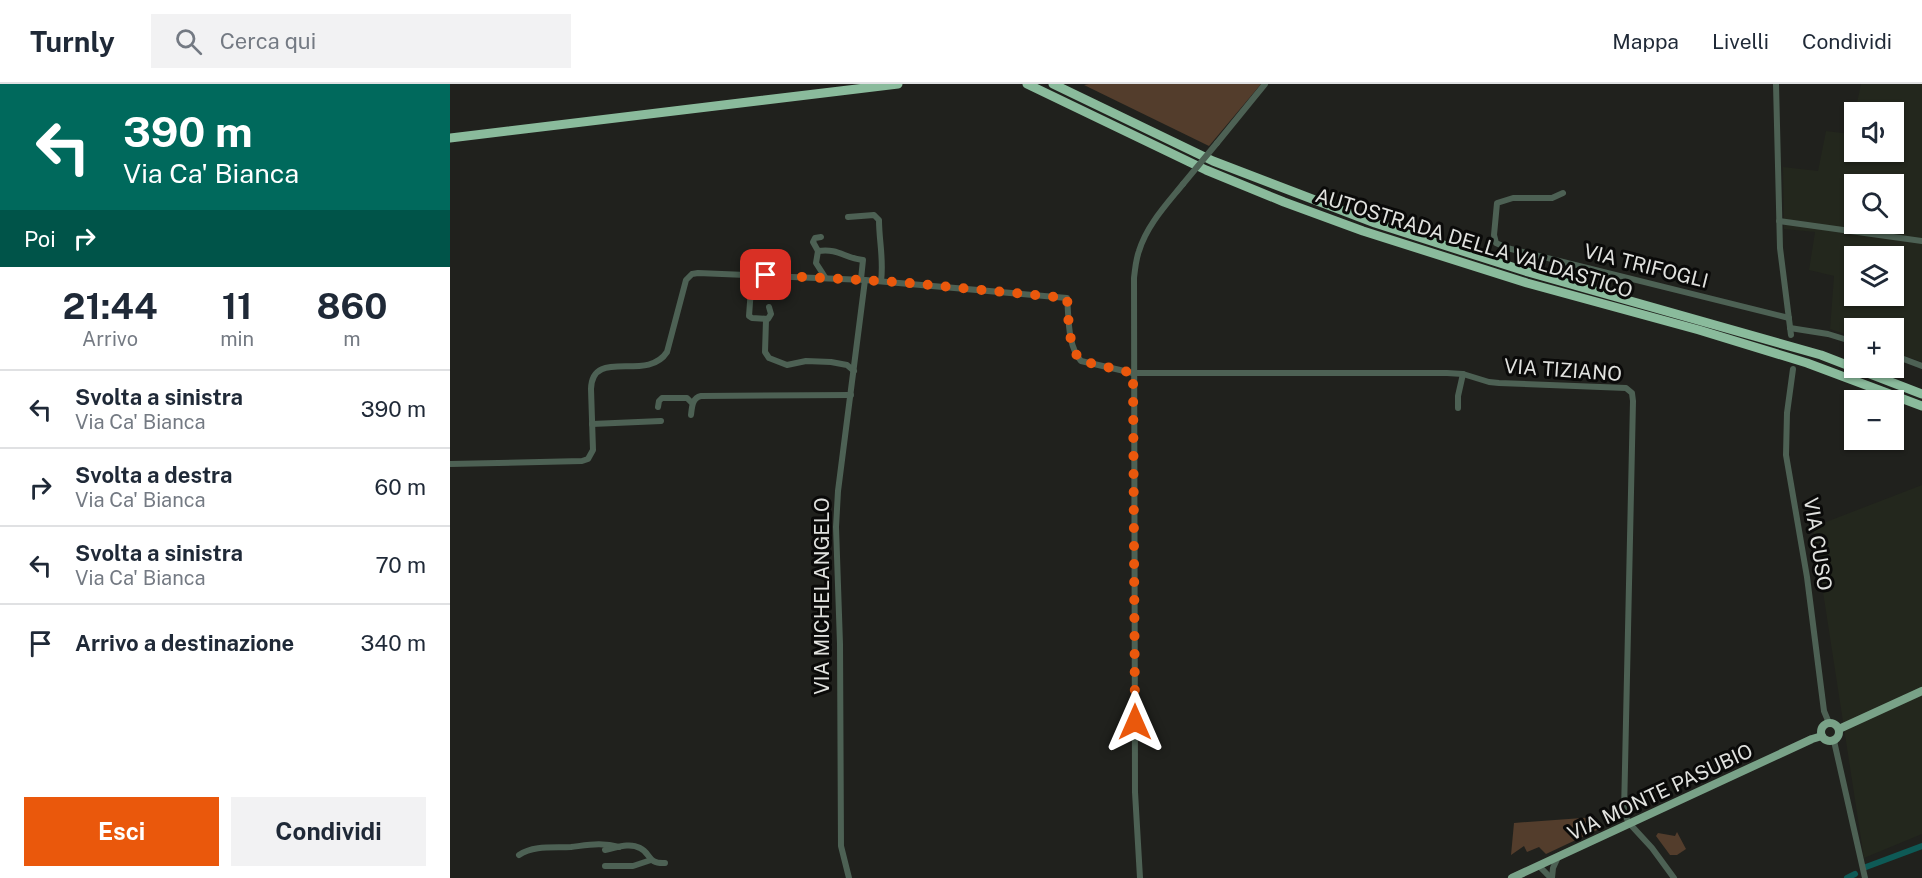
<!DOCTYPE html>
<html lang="it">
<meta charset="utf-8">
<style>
:root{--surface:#fff;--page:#f2f2f3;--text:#1f2937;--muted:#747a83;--line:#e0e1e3;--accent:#ea580c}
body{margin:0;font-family:"Public Sans",sans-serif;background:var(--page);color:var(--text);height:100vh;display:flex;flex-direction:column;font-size:22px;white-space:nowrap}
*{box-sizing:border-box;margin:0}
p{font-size:20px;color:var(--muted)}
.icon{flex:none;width:33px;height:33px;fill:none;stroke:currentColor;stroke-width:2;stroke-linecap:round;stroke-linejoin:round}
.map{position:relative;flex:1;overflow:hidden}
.drawer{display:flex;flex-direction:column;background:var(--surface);width:450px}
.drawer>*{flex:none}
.top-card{background:#00695c;color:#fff;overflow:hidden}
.buttons{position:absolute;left:1394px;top:18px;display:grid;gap:12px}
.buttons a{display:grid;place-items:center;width:60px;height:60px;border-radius:0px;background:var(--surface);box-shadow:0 2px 4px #0004;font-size:30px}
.pin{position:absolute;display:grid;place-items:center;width:51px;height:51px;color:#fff;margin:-26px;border-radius:12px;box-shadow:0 3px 9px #0006}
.me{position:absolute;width:66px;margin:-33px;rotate:0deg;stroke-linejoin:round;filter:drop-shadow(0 0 4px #0008)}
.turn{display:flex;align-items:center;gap:21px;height:126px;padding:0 24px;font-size:27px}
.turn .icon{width:78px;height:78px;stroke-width:2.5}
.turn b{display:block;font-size:42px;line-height:51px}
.then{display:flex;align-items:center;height:57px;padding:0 24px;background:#0003;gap:12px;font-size:22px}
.eta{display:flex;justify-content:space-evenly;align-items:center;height:102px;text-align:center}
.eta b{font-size:36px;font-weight:700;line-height:42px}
.button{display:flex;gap:12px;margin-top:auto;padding:12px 24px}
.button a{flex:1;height:69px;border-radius:0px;background:var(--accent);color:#fff;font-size:24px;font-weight:700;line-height:69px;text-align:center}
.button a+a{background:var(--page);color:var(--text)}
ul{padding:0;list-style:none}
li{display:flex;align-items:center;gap:18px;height:78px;padding:0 24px;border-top:2px solid var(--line)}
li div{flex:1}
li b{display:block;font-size:22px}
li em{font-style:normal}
header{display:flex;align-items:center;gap:36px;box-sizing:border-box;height:84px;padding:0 30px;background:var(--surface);border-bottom:2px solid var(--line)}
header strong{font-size:28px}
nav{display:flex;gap:33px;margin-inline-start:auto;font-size:21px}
.search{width:420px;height:54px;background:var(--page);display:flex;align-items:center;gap:15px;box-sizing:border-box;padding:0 21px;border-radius:0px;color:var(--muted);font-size:22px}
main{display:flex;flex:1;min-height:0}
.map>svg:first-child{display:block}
</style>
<header>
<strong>Turnly</strong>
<div class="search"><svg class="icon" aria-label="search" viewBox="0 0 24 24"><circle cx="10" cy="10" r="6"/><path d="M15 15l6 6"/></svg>Cerca qui</div>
<nav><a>Mappa</a><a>Livelli</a><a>Condividi</a></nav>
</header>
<main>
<section class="drawer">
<div class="top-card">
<div class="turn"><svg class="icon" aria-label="left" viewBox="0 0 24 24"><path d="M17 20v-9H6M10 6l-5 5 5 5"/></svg><div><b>390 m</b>Via Ca' Bianca</div></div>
<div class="then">Poi<svg class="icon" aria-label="right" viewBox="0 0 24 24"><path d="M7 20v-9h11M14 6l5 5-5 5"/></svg></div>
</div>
<div class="eta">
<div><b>21:44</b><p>Arrivo</p></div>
<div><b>11</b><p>min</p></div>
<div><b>860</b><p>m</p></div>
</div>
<ul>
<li><svg class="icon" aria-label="left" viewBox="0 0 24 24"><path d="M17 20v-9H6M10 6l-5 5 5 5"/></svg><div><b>Svolta a sinistra</b><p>Via Ca' Bianca</p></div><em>390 m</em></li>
<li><svg class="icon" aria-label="right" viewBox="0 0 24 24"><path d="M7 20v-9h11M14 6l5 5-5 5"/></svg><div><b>Svolta a destra</b><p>Via Ca' Bianca</p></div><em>60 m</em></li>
<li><svg class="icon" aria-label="left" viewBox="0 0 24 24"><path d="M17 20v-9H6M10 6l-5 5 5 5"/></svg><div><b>Svolta a sinistra</b><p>Via Ca' Bianca</p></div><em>70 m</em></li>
<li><svg class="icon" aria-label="arrive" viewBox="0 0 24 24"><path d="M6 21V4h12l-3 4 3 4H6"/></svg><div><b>Arrivo a destinazione</b></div><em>340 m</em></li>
</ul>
<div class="button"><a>Esci</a><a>Condividi</a></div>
</section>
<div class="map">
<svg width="1472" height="794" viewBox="0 0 1472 794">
<rect width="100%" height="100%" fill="#20211d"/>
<!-- built -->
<g fill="#23271d" fill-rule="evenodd">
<path d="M1411 0H1472V278L1443 268V244H1404V253L1380 245 1384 192 1359 186 1365 148 1334 145 1333 83 1368 87 1376 47 1401 50 1404 35V68H1443V28H1405ZM1404 100H1443V140H1404ZM1404 172H1443V212H1404Z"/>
<path d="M1472 401V750L1414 774 1363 443Z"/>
</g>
<!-- green -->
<g fill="#533d2c">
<path d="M639 0H811L759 62 634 1Z"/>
<path d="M1146 733 1147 746 1096 770 1089 763 1077 768 1074 762 1061 771 1064 739Z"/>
<path d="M1227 748 1236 765 1227 771H1220L1206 752 1208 749 1225 752Z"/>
</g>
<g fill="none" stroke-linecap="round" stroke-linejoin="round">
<!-- canal -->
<g stroke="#0e5a56" stroke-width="6">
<path d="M1416 783 1472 762"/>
<path d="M1397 794 1405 790"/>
</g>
<!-- minor -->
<g stroke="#4d6154" stroke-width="6">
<path d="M1326 0 1330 164 1341 251"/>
<path d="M767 59 815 0"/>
<path d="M1113 109 1102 114H1063L1047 119 1044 151 1046 159 1057 164 1339 234"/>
<path d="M398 133 424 131 429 136C429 157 434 176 431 197"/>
<path d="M1329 137 1472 157"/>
<path d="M371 153 365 154 363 158 368 167C389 164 394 174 413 176L411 195"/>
<path d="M368 167 366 179 375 193"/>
<path d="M302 191 299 232 302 234 318 235 321 230 319 223"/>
<path d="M316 236 315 268 319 274 337 281 356 277 381 278 397 281 404 287"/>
<path d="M1340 244 1378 250 1404 258"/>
<path d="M1443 271 1472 282"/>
<path d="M1343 285 1337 329 1336 371 1357 493 1374 627 1379 639"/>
<path d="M208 323 209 317 212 314H237L242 319"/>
<path d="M1008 324V312L1013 290"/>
<path d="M241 331C242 323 242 314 251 312L401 311"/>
<path d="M142 340 211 337"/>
<path d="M0 380 132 377 138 375 143 366 141 305C142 263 197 299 217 268L236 196 242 190 248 189 415 196 617 214C619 233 617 261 631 277L683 289H997L1013 290 1039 298 1049 299 1176 304 1182 309 1183 317 1174 729 1179 739 1202 764 1224 794"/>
<path d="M1384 657 1415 794"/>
<path d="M155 766C166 764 179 758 190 764 201 769 197 780 215 779"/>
<path d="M69 771C84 761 104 764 121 763 138 761 152 758 169 763"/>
<path d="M155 782H183L201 776"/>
<path d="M1089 782 1101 794"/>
<path d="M399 794 391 762 390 560 386 443 388 407 415 196"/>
<path d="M690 794 685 708 684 194C685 185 686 175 689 167 697 141 716 121 733 100"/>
<path d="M1102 794 1103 784 1108 773"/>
</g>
<!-- major -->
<g stroke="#79a288" stroke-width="8">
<circle cx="1380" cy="648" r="9"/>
<path d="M1389 645 1472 607"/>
<path d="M1062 794 1362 655 1372 652"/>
</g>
<!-- highway -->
<g stroke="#8abb9c" stroke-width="9">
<path d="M577 0 756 86 834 118 913 147 1077 199 1249 246 1357 279 1472 322"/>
<path d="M603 0 763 77 925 139 1078 188 1371 271 1472 310"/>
<path d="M0 54 448 0"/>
</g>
<!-- minor-bridge -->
<path stroke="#4d6154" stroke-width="6" d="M733 100 767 59"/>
</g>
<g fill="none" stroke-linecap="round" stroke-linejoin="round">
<!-- route -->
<path stroke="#ea580c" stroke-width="10" stroke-dasharray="0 18" d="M316 191 448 198 617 214C619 233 617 262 631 277L683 289 685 638"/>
</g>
<g text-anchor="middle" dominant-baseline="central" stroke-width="6" stroke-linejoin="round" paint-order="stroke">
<!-- street labels -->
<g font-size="20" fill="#e1e2df" stroke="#0a0a09">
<text transform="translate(1024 159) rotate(17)">AUTOSTRADA DELLA VALDASTICO</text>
<text transform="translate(1196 182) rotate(14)">VIA TRIFOGLI</text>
<text transform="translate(1113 286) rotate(4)">VIA TIZIANO</text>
<text transform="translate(1368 460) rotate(81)">VIA CUSO</text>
<text transform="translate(372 512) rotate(-90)">VIA MICHELANGELO</text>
<text transform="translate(1210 708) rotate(-25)">VIA MONTE PASUBIO</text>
</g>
</g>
</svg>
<div class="buttons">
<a><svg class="icon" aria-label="sound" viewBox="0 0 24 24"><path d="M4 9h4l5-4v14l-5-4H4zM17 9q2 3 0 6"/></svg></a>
<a><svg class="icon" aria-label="search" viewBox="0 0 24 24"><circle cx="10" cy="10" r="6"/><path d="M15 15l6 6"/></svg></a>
<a><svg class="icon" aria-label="layers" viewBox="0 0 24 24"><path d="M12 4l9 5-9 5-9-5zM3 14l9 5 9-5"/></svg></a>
<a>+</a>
<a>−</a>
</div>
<div class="pin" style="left:316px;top:191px;background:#d93025"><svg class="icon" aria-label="arrive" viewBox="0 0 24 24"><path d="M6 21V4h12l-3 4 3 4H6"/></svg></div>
<svg class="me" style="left:685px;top:638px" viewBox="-20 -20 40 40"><path d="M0-17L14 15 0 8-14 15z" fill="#ea580c" stroke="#fff" stroke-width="4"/></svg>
</div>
</main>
